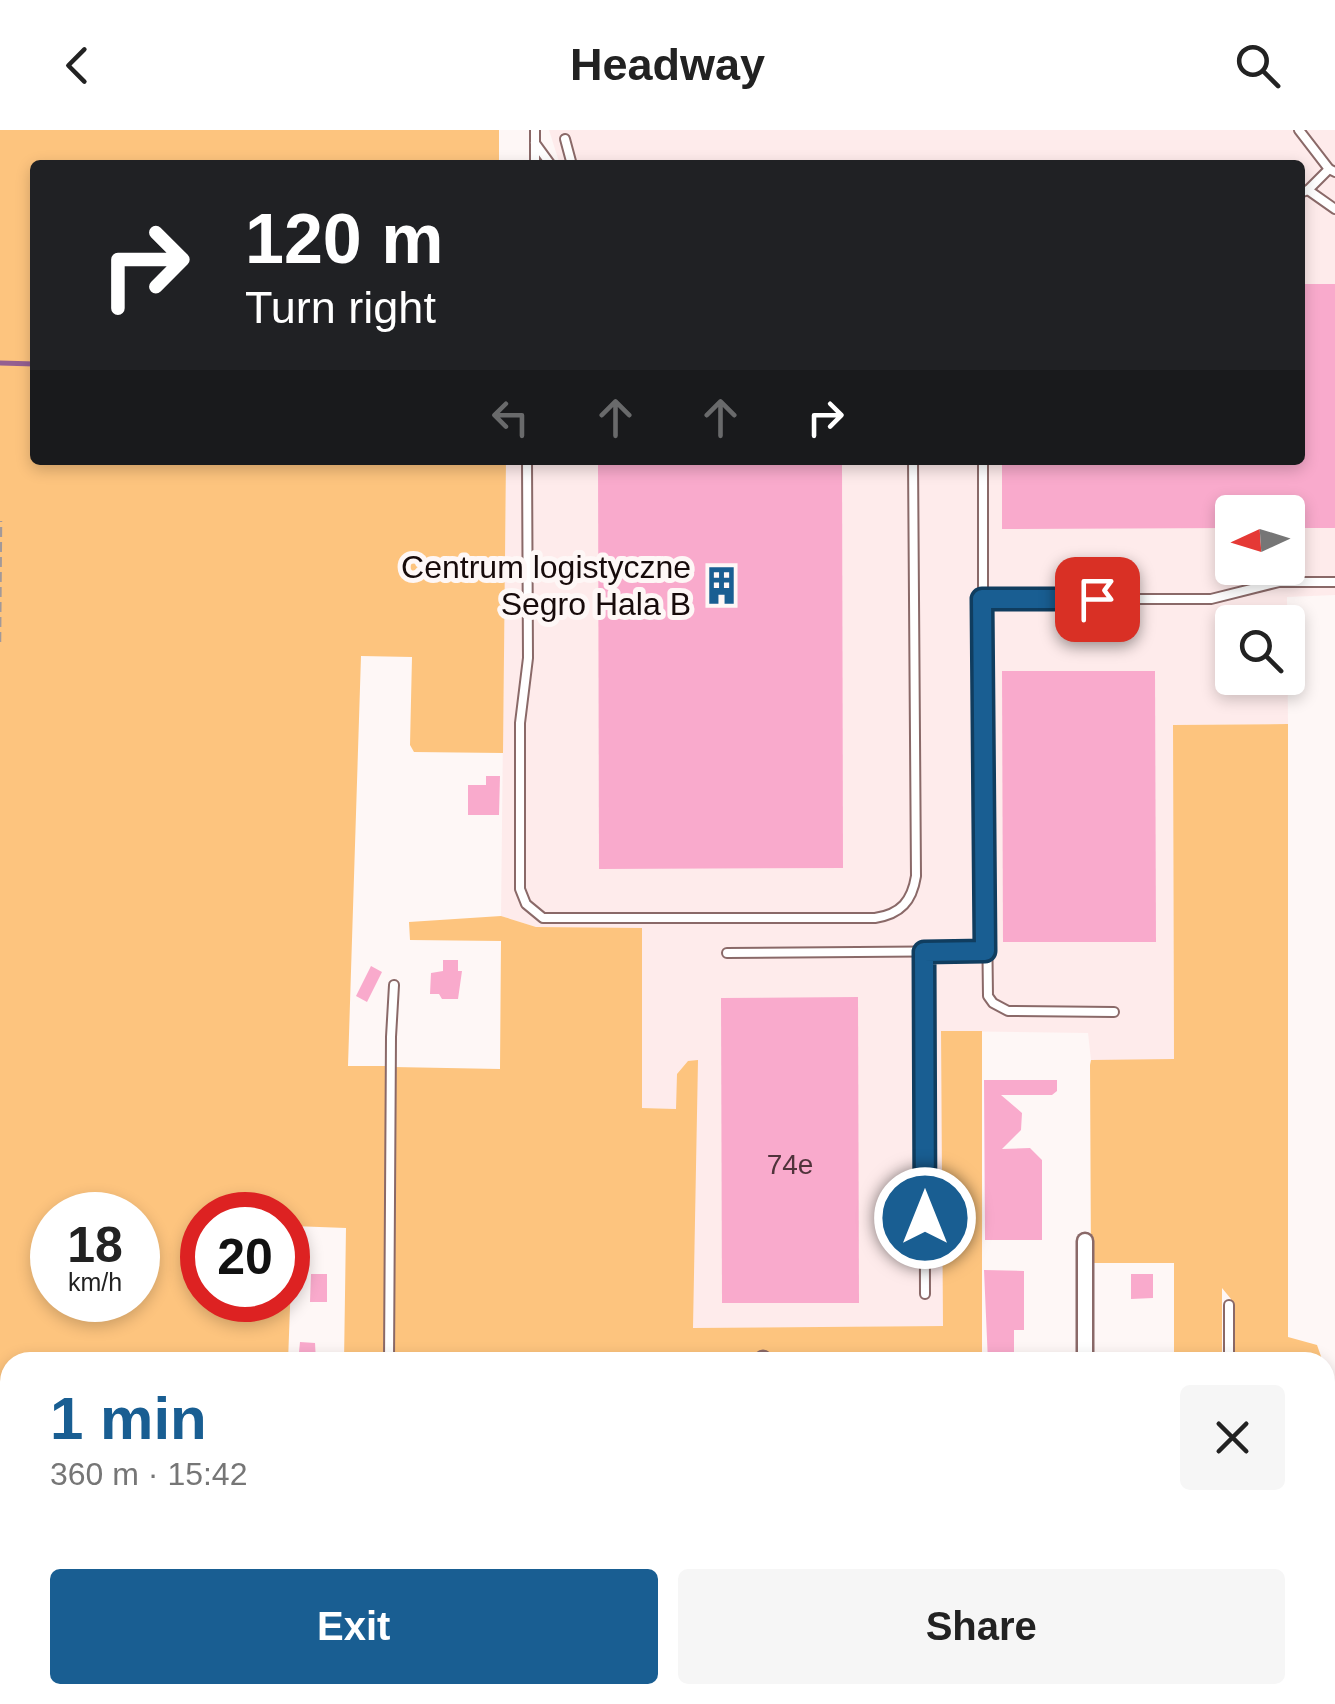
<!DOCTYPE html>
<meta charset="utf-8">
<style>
:root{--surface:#fff;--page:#f6f6f6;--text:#222;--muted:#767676;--accent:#195e92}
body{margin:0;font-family:Helvetica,sans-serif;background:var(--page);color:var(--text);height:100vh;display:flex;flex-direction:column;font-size:38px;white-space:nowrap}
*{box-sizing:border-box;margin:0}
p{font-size:32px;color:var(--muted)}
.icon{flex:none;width:55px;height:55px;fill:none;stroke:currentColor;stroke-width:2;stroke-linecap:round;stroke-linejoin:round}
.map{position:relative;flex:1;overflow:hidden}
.side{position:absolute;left:0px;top:1222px;width:1335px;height:352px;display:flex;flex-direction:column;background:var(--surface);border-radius:30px 30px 0 0;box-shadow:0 5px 15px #0003}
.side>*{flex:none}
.banner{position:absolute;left:30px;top:30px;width:1275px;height:305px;border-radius:10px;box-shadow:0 5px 15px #0003;background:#202124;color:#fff;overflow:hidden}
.needle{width:65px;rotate:266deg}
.fabs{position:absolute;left:1215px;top:365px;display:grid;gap:20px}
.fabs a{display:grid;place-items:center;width:90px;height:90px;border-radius:10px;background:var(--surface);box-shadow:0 5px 15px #0003;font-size:50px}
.speed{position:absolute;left:30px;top:1062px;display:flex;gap:20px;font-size:50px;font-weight:700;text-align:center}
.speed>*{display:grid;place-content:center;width:130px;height:130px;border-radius:50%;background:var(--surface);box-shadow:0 5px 15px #0003;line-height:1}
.speed small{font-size:25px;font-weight:400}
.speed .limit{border:15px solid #d22;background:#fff;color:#111}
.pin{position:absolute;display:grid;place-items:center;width:85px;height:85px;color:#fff;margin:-42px;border-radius:20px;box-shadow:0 5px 15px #0006}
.me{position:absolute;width:110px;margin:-55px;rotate:0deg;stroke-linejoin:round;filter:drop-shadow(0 0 8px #0008)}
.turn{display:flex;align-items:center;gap:35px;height:210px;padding:0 50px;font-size:45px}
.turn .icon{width:130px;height:130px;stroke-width:2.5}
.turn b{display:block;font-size:70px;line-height:85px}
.lanes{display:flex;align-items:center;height:95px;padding:0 50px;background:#0003;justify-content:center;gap:50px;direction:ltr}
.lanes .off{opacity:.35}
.round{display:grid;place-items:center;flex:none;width:105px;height:105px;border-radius:10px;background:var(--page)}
.summary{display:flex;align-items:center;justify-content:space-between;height:170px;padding:0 50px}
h1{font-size:60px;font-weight:800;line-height:75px;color:var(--accent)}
.cta{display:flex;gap:20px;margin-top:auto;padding:20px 50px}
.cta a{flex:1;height:115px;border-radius:10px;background:var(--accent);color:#fff;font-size:40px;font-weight:800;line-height:115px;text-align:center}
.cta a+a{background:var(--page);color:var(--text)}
header{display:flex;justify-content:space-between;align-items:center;height:130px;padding:0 50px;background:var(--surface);font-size:45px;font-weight:800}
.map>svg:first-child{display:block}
</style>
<header><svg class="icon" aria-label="back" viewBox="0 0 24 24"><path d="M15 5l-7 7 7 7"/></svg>Headway<svg class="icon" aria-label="search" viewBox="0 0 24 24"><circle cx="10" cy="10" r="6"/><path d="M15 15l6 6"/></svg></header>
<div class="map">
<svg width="1335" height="1574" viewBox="0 0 1335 1574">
<rect width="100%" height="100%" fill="#fef7f6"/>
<!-- built -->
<path fill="#feebeb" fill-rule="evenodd" d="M549 0H1335V465L1287 467 1288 594 1173 595 1174 930H1091L1088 903 941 901 944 1196 755 1198 677 1228 675 979 641 978 642 799 536 797 501 786 506 330H1300V35H560ZM1232 382H1288V438H1232ZM1232 492H1288V548H1232Z"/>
<!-- green -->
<g fill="#fdc47e" fill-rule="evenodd">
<path d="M0 0H499V35H35V330H506L503 623 414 622 410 615 412 527 361 526 348 936H387L385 1232H344L346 1098 293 1096 288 1232H10V1417L0 1418ZM52 1085H138V1170H52ZM202 1085H288V1170H202Z"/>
<path d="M1288 594V1207L1317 1215 1323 1232H1232L1231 1169 1222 1158V1232H1174V1133H1091L1090 935 1091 930 1174 929 1173 595Z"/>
<path d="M501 786 536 797 642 798V978L676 979 677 944 688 931 698 930 693 1198 943 1196 941 901H982V1232H913L912 1228 755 1227 754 1232H487V1223L392 1225 393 937 500 939 501 811 410 810 409 792Z"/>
<rect x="491" y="1565" width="186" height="9"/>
</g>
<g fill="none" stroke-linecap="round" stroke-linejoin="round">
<!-- stream -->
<path stroke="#945f91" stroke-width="5" d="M0 233 35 234"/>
</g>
<!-- building -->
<g fill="#f9aacc">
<path d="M1300 154H1335V398H1288V382H1232V398L1002 399V330H1300Z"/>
<path d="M598 330H842L843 738 599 739Z"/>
<path d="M1002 541H1155L1156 812H1003Z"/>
<path d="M486 646H500L499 685H468V655H486Z"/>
<path d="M443 830H458V841H462L458 869H442L439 864H430L431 843 443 841Z"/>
<path d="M371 836 382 842 367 872 356 866Z"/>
<path d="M858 867 859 1173H722L721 868Z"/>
<path d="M984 950H1057V961L1052 965H1001L1022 983 1021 1000 1002 1019 1030 1018 1042 1030V1110H985Z"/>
<path d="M984 1140 1024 1141V1200H1014V1232H988Z"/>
<path d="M311 1144H327V1172H310Z"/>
<path d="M1131 1144H1153V1168L1131 1169Z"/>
<path d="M300 1212 315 1213 316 1232H298Z"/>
</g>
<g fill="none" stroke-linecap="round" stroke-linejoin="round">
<defs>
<g id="lane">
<path d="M1299 0 1329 39 1335 42"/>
<path d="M565 9 572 35"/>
<path d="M535 13 551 35"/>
<path d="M535 35V0"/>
<path d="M1308 60 1335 79"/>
<path d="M1300 63 1308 60 1329 39"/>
<path d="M527 330 528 528 520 593V759L526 774 543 788H875C901 784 912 771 916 746L913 330"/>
<path d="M983 330V469H1211L1279 452H1335"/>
<path d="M983 469 988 866 993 873 1008 881 1114 882"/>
<path d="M924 822 925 1164"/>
<path d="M727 823 985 821"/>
<path d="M389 1232 391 907 394 855"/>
<path d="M1229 1232V1175"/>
<path d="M1239 1565 1245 1574"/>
<path d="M388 1574V1565"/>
</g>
<g id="street">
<path d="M1085 1111V1232"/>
<path d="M763 1232V1229"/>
<path d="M765 1565V1574"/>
<path d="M1088 1565V1574"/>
</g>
<path id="secondary" d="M1308 1574 1335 1569"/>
</defs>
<!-- lane casing -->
<use href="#lane" stroke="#8a6968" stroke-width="12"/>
<!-- street casing -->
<use href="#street" stroke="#8a6968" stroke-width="19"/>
<!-- secondary casing -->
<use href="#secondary" stroke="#8a6968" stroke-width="25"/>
<!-- path -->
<g stroke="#a29999" stroke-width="2.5" stroke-dasharray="10 5" stroke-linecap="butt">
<path d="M0 512 1 391"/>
<path d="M0 1425H10"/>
</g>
<!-- lane -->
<use href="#lane" stroke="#fff" stroke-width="8"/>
<!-- street -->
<use href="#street" stroke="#fff" stroke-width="14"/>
<!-- secondary -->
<use href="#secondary" stroke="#fff" stroke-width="20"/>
</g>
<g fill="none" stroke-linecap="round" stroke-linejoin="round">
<defs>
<path id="route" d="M925 1088 924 822 985 821 982 469H1097"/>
</defs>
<!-- route casing -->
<use href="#route" stroke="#103d5f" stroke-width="25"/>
<!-- route -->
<use href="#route" stroke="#195e92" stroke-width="18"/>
</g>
<!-- icons -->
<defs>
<symbol id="building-bare" viewBox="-9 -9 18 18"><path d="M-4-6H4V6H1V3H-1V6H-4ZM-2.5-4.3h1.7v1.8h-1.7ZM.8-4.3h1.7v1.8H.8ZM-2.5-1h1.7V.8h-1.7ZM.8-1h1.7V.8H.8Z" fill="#195e92" stroke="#fef7f6" stroke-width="2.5" paint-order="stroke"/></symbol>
</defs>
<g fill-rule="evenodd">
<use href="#building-bare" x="694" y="428" width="55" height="55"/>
</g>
<g text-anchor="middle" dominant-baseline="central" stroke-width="10" stroke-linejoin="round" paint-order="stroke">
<!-- number labels -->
<g font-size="28" fill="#50333b">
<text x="790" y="1034">74e</text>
</g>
<!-- poi labels -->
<g font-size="32" fill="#170b0b" stroke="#fef7f6" text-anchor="end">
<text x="691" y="437">Centrum logistyczne<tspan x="691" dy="37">Segro Hala B</tspan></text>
</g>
</g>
</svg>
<div class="fabs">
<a><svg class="needle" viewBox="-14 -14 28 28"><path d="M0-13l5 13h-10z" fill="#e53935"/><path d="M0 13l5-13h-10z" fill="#767676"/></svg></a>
<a><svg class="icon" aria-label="search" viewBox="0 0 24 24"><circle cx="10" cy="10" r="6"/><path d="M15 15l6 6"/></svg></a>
</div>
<div class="speed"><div>18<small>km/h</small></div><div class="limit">20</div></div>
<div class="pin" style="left:1097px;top:469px;background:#d93025"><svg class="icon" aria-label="arrive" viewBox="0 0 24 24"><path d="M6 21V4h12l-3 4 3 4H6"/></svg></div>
<svg class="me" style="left:925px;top:1088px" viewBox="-20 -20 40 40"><circle r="17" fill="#195e92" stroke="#fff" stroke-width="3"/><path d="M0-11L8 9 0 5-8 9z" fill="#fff"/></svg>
<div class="banner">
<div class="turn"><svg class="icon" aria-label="right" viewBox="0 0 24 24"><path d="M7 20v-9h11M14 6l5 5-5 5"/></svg><div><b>120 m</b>Turn right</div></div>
<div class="lanes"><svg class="icon off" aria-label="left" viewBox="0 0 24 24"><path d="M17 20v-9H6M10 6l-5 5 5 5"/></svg><svg class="icon off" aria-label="ahead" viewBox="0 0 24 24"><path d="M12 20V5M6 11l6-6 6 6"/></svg><svg class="icon off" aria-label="ahead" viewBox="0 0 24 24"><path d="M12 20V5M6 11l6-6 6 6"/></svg><svg class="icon" aria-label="right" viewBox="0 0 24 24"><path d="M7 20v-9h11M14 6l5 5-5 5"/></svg></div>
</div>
<section class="side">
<div class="summary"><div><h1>1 min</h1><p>360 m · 15:42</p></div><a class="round"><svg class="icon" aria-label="close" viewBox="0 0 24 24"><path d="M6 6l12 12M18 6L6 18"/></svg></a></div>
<div class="cta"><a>Exit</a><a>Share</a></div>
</section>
</div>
